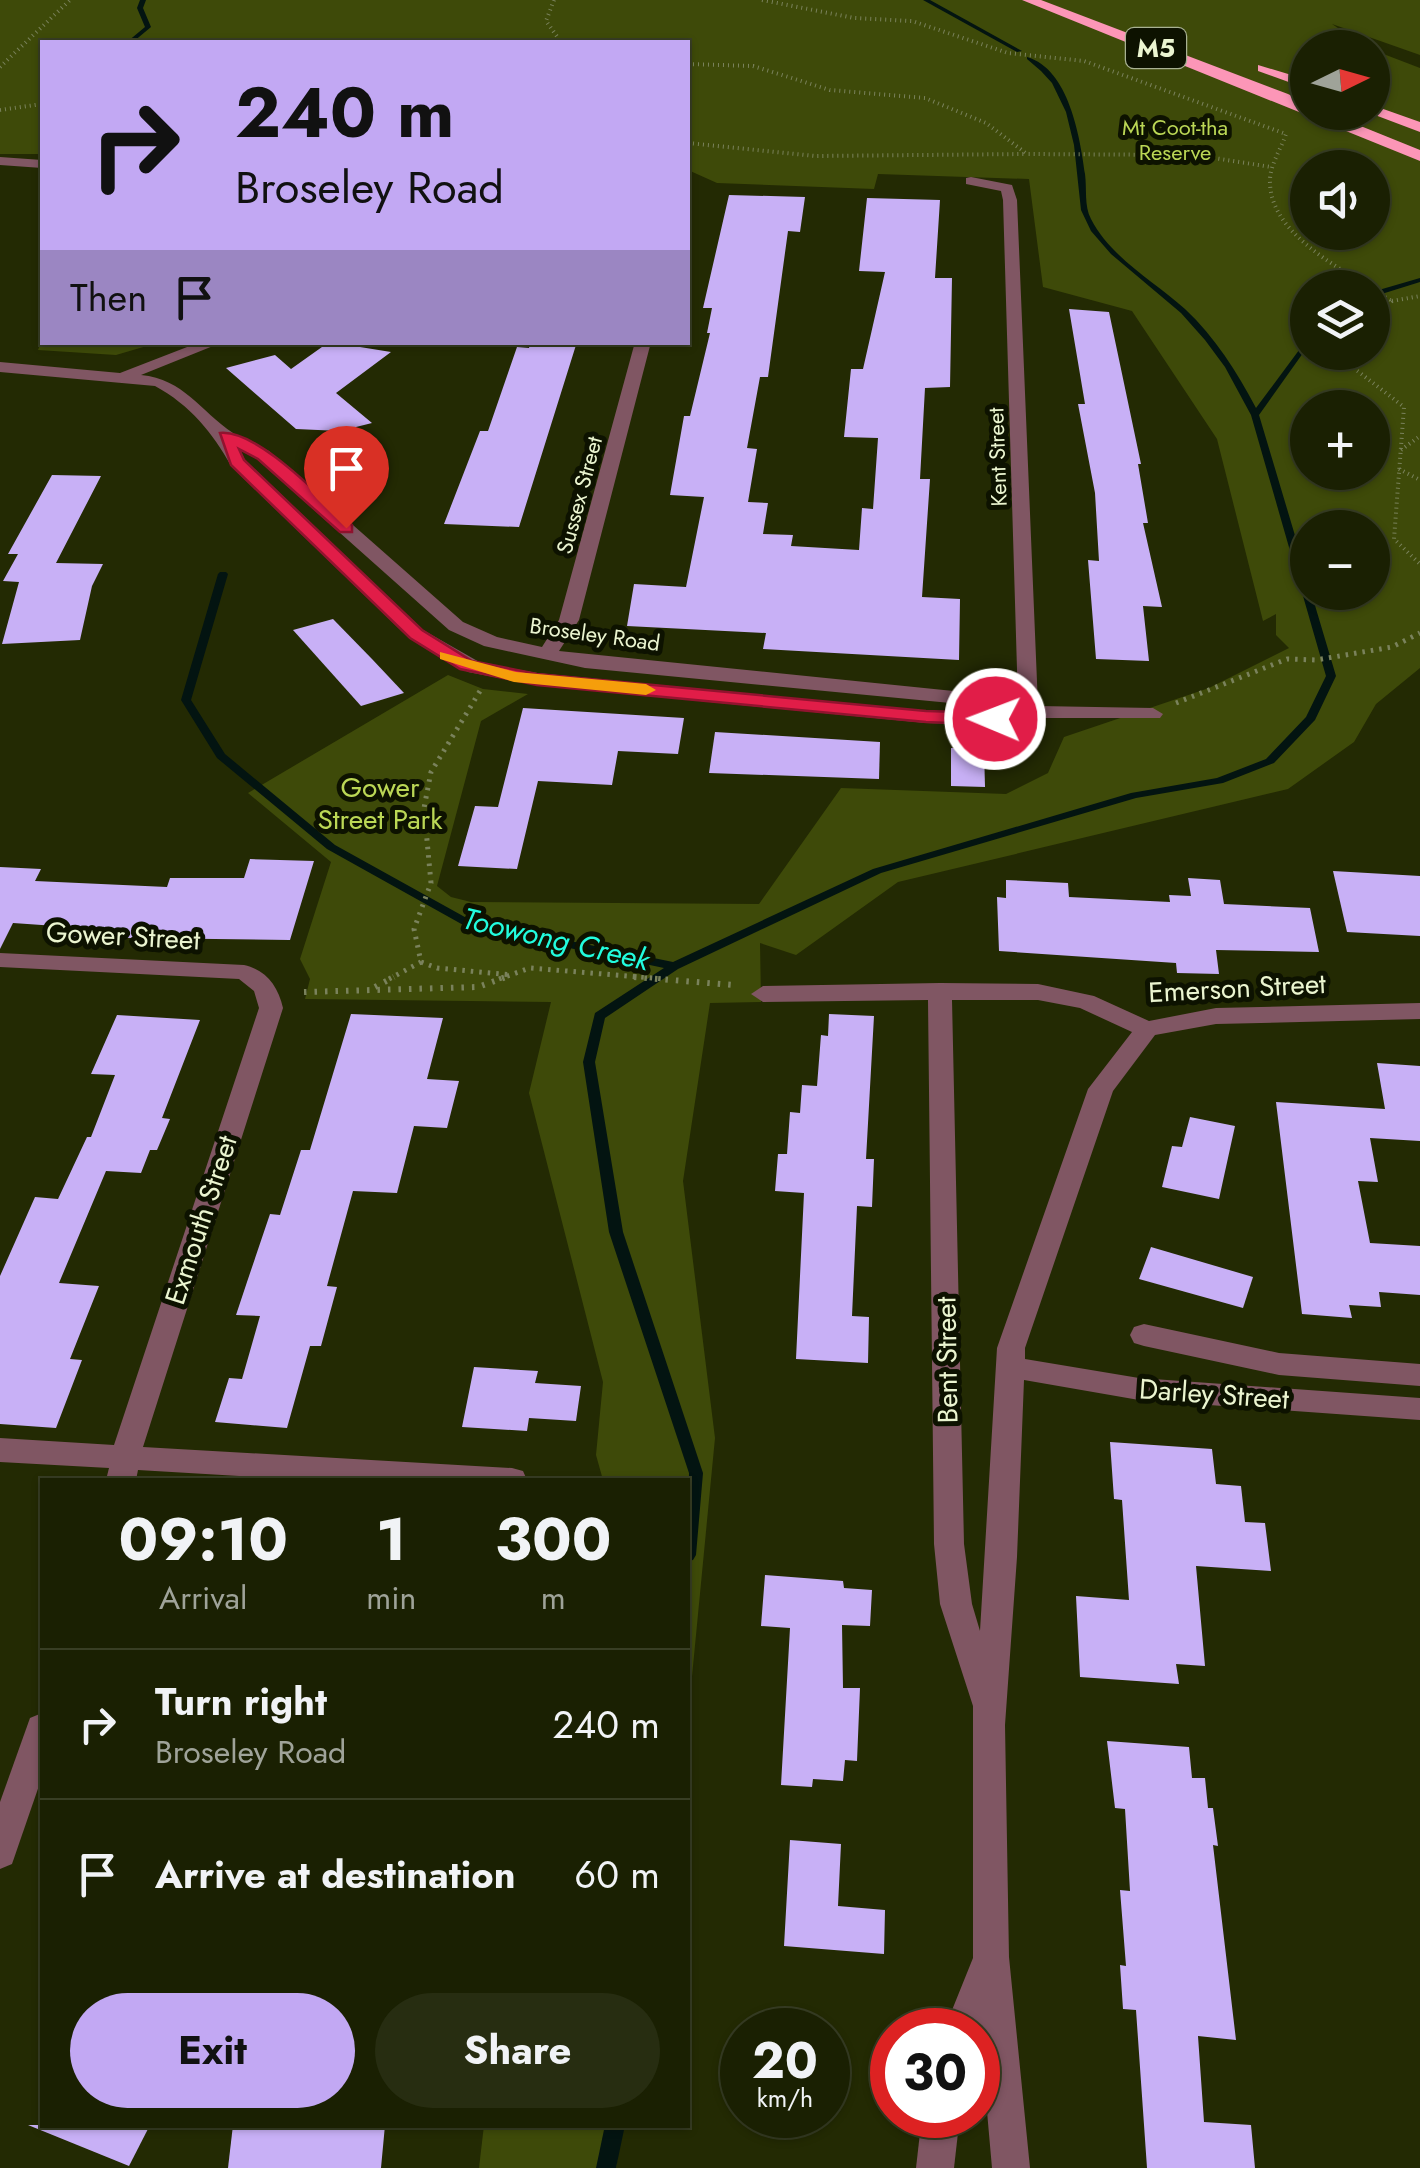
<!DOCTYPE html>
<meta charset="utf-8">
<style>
:root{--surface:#1a2002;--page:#272d11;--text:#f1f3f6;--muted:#9fa399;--line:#383e24;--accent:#c2a8f3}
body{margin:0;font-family:Jost,sans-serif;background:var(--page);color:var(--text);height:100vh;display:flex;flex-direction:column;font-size:38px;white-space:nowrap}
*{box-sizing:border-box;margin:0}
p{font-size:32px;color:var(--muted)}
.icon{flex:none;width:55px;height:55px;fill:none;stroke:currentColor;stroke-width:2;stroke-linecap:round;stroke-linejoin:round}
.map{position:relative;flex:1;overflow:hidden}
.details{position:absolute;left:40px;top:1478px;width:650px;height:650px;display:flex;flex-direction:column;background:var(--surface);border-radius:0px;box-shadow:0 2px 8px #0004,0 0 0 2px var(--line)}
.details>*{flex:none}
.banner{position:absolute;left:40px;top:40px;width:650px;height:305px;border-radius:0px;box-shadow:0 2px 8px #0004,0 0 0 2px var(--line);background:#c2a8f3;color:#111;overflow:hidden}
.needle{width:65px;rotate:85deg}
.buttons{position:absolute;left:1290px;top:30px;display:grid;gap:20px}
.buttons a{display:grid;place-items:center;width:100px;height:100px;border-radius:50%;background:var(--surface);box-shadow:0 2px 8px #0004,0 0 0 2px var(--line);font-size:50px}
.speed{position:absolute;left:720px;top:2008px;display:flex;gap:20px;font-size:50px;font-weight:700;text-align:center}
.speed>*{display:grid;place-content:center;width:130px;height:130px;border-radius:50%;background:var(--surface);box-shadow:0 2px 8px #0004,0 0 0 2px var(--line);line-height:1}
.speed small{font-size:25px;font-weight:400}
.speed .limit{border:15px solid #d22;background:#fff;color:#111}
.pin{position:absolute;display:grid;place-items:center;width:85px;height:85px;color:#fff;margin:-102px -42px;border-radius:50% 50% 50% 0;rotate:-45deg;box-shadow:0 0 10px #0007}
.pin .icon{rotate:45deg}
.me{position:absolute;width:110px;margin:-55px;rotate:271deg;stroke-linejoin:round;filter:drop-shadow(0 0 8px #0008)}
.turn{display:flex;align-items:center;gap:35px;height:210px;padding:0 30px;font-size:45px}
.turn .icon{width:130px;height:130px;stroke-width:2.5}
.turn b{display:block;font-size:70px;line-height:85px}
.then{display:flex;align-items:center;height:95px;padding:0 30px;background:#0003;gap:20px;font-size:38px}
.eta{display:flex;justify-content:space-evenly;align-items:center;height:170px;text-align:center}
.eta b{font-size:60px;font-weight:700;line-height:70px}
.cta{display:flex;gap:20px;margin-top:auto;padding:20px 30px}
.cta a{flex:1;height:115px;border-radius:60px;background:var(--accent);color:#111;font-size:40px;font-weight:700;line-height:115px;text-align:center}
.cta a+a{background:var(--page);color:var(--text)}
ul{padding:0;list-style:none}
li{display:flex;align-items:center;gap:30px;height:150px;padding:0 30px;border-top:2px solid var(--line)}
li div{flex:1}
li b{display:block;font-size:38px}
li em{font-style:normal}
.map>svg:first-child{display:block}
</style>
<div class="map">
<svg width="1420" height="2168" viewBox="0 0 1420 2168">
<rect width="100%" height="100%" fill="#232a03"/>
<!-- green -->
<g fill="#3e4a09" fill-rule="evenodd">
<path d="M0 0H1420V55L1332 24 1366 47 1308 48V112H1372L1373 50 1420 68V668L1376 704 1354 742 1288 789 898 882 796 955 760 943 761 1002 710 1003 683 1181 715 1438 688 1718V1480H603L596 1455 603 1382 529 1093 551 1002 305 999 310 979 300 959 331 862 248 793 448 675 483 689 528 694 481 721 437 886 451 897 471 902 759 904 841 788 1006 794 1048 773 1064 737 1209 688 1289 648 1276 635V614L1263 621 1217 439 1132 311 1043 287 1029 179 878 174 874 189 717 183 688 170V42H42V154H0ZM1308 168H1372V232H1308ZM1308 288H1372V352H1308ZM1308 408H1372V472H1308ZM1308 528H1372V592H1308Z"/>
<path d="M42 340V342L157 343 116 355 38 350Z"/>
<path d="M484 2125H623L616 2168H479Z"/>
</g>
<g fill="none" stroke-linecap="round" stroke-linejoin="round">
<!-- stream -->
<g fill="#031411" fill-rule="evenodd">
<path d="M140 0H146L143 8 151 27 133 42H127L145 27 137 8Z"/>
<path d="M923 0H930L1022 51 1017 52Z"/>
<path d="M1027 57C1069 69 1080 137 1085 174 1087 189 1084 206 1091 219 1111 258 1154 281 1185 309 1215 337 1237 372 1256 408L1308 338V346L1259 415 1308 579V592H1311L1336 676 1315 720 1274 763 1223 783 1136 798 881 873 678 969 605 1018 595 1062 623 1232 703 1473 696 1555 693 1560 688 1561 689 1473 609 1232 583 1062 595 1013 664 968 465 926 327 849 217 758 181 700 218 574 220 572H226L228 574 191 700 225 754 335 845 472 921 673 962 873 869 1131 793 1217 778 1266 759 1306 717 1326 676 1251 415 1225 367 1205 340 1181 313 1111 254 1091 231 1081 210 1074 145 1066 112 1052 83 1041 71 1027 59Z"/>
<path d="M1420 278V282L1372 297V292Z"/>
<path d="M605 2125H625L616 2168H596Z"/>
</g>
</g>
<!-- building -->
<g fill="#c8b0f6">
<path d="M729 195 805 197 800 232 788 231 768 377H760L747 448 757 449 748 502 768 503 763 534 793 535 791 546 859 550 862 508 873 509 878 438 844 437 851 369H863L885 272 859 271 867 198 940 200 935 278H952L950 387 925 388 920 479H930L922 597 960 599 959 660 763 649 766 633 627 626 634 584 686 587 704 497 670 495 684 416H690L710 333H707L712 308H703Z"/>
<path d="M1069 309 1109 312 1141 464H1138L1148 523H1143L1162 607 1143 606 1149 661 1096 659 1088 560 1099 561 1095 493 1078 404H1085Z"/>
<path d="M329 342 391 352 336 393 372 423 340 431 296 429 226 368 275 355 291 369Z"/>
<path d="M530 343 576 345 519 527 444 524 480 431H488L517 347 529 348Z"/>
<path d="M52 475 101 476 56 563 103 564 92 586 80 640 2 644 19 582 3 581 18 554H8Z"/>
<path d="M333 619 372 659 404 693 361 706 293 630Z"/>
<path d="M523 708 684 718 678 754 618 751 612 785 538 781 517 869 458 866 475 806 498 807Z"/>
<path d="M715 732 880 742 879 779 709 773Z"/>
<path d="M951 748 984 749 985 787 951 786Z"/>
<path d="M250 859 314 861 290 940 51 937 56 926 13 923 0 949V867L41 869 35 881 167 887 170 878H244Z"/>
<path d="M1333 871 1420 876V936L1347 932Z"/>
<path d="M1188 878 1220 880 1224 904 1310 908 1319 952 1216 950 1219 974 1177 973 1176 963 999 951 997 897 1006 898V880L1068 883 1069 897 1170 902 1169 895 1191 896Z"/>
<path d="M351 1014 443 1018 427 1079 459 1081 447 1128 414 1126 397 1193 353 1191 327 1286 337 1287 321 1346H310L287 1428 215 1422 229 1378 242 1379 260 1316 236 1315 247 1282 270 1214 280 1215 301 1150H310Z"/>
<path d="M829 1014 874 1016 866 1159H874L872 1207 857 1206 852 1316 869 1317 868 1363 796 1359 804 1193 775 1191 778 1154H787L790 1112 800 1113 802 1085 817 1086 821 1035 828 1036Z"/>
<path d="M117 1015 200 1020 162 1118 170 1119 157 1150H150L141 1173 106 1171 59 1283 99 1286 70 1359 82 1360 56 1428 0 1424V1276L35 1197 58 1199 87 1137H91L115 1075 91 1074Z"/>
<path d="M1377 1063 1420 1066V1141L1370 1138 1378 1182 1358 1181 1370 1243 1420 1246V1295L1379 1292 1381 1307 1349 1305 1352 1318 1302 1314 1276 1102 1385 1109Z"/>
<path d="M1190 1117 1235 1126 1219 1199 1162 1187 1172 1146 1182 1147Z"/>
<path d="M1151 1247 1253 1277 1243 1308 1139 1279Z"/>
<path d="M474 1367 538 1371 535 1383 581 1386 576 1421 529 1418 527 1431 462 1427Z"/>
<path d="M1110 1442 1212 1449 1216 1484 1241 1486 1245 1522 1265 1523 1271 1571 1196 1566 1205 1666 1176 1664 1179 1684 1080 1677 1076 1596 1129 1600 1122 1500 1114 1499Z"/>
<path d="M765 1575 843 1581 844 1588 872 1590 870 1626 842 1625 843 1688H860L857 1761 845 1760 843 1781 813 1779 812 1787 781 1785 790 1628 761 1626Z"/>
<path d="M1107 1741 1189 1747 1192 1778H1205L1208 1808H1213L1218 1846 1213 1845 1236 2040 1198 2036 1204 2122 1251 2125 1255 2168H1147L1136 2010 1123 2009 1120 1965 1126 1966 1120 1890 1130 1891 1125 1809 1115 1808Z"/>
<path d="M790 1840 841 1844 838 1906 885 1910 884 1954 784 1946Z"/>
<path d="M28 2125H150L129 2166Z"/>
<path d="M233 2125H385L381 2168H228Z"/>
</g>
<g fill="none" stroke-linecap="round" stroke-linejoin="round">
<!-- path-far2 -->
<g stroke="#7a825c" stroke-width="4" stroke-dasharray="1 4" stroke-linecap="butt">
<path d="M554 0 546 21 561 42"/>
<path d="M762 0 854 18 912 21 1008 53 1084 61 1286 134C1281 149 1271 163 1270 179 1268 231 1333 263 1369 288"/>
<path d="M514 42 559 41"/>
<path d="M688 64 753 66 830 90 925 98 986 123 1027 154 1195 155 1271 167"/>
<path d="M0 67 70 0"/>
<path d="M0 110 42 104"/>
<path d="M688 143 815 156 1026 154"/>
<path d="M1372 290 1392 301"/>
<path d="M1392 301 1420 296"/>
<path d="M1372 318 1392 301"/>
<path d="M1354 352 1355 369 1404 407 1394 539 1420 564"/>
<path d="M1401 450 1420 436"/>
<path d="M1399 469 1420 480"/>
</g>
<!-- path-far1 -->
<g stroke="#7a825c" stroke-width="5" stroke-dasharray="2.5 6" stroke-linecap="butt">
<path d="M1176 703 1287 659 1316 660 1392 647 1420 633"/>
<path d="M421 962 437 968 512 975"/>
<path d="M389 979 421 962 414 929 431 883 424 808 431 772 480 691"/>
<path d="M499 979 530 968 664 979"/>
</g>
<!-- path -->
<g stroke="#7a825c" stroke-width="6" stroke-dasharray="2.5 8" stroke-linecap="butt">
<path d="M634 977 733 985"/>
<path d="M375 987 394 977"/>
<path d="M304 992 478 987 506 977"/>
</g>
<!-- minor -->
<g fill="#805663" fill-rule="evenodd">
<path d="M0 157 42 160V168L0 165Z"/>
<path d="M971 177 1012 185 1017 200 1038 706 1153 708 1163 714 1160 718H1033L995 725 926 723 537 685 468 672 409 638 231 466C213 433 190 405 155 386L0 372V362L120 373 200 342H223L141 375C184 379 200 411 233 433 244 440 257 445 269 451L463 622 497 637 542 647 559 620 635 342H651L579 620 559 651 983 694 1018 703 1003 200 1001 191 966 184V178ZM240 450 257 459 449 630 484 646 585 668 982 706 1004 712 926 711 537 673 481 663 423 630 245 460Z"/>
<path d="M0 953 244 965C266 970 278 986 283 1008L143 1447 512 1468 523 1471 527 1480H309L138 1470 136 1480H106L109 1468 0 1462V1438L114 1445 259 1008 254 991 239 979 0 967Z"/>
<path d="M940 983 1038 984 1094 996 1149 1021 1216 1008 1420 1003V1019L1216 1024 1155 1035 1113 1091 1025 1348V1359L1139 1378 1420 1398V1420L1139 1400 1024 1380 1017 1557 1005 1725 1009 1957 1030 2168H992L980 2032 978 2037V2030H944L973 1958V1706L940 1604 934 1544 928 1000 763 1002 751 994 763 986ZM952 1000H1038L1080 1008 1132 1032 1088 1089 997 1348 980 1631 972 1604 964 1544Z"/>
<path d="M1144 1324 1279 1353 1420 1364V1386L1279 1375 1144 1346 1134 1343 1130 1335 1134 1327Z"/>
<path d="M42 1713V1777L12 1864 0 1869V1802L30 1718Z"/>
<path d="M922 2115H960L954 2168H916Z"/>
</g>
<!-- highway -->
<g fill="#fc96b7" fill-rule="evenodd">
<path d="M1022 0H1041L1288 94 1308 104V112H1326L1420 150V161Z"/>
<path d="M1258 65 1308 80V89L1258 71Z"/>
<path d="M1372 105 1420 122V132L1367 112H1372Z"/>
</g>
</g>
<!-- route -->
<path fill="#e11d48" stroke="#92132f" stroke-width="2.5" d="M220 433C258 429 323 500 352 525V532H340L258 459 239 449 244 460 422 630 472 661 537 674 926 711 995 713 1004 719 995 725 926 722 537 685 460 669 410 638 231 465Z"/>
<!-- slow -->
<path fill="#f59e0b" d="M440 652 516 672 646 684 656 690 646 695 514 682 440 659Z"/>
<g text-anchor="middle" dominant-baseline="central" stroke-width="10" stroke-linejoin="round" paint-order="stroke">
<!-- far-park labels -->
<g font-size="22" fill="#bbd755" stroke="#0d1200">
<text x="1175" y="127">Mt Coot-tha<tspan x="1175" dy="25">Reserve</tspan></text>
</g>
<!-- far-street labels -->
<g font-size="22" fill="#ebf5d0" stroke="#0d1200">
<text transform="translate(997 457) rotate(-92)">Kent Street</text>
<text transform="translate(579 495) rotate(-75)">Sussex Street</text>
<text transform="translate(595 634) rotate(8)">Broseley Road</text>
</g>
<!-- shield labels -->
<rect fill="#0d1200" stroke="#a8b192" stroke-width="2.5" x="1126" y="28" width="60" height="40" rx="8"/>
<g font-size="25" font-weight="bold" fill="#ebf5d0">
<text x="1156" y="48">M5</text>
</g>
<!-- park labels -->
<g font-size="28" fill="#bbd755" stroke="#0d1200">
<text x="380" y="787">Gower<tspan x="380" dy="32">Street Park</tspan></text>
</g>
<!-- street labels -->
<g font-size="28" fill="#ebf5d0" stroke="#0d1200">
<text transform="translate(123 936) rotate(3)">Gower Street</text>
<text transform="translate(1237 988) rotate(-3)">Emerson Street</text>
<text transform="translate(201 1220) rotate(-72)">Exmouth Street</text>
<text transform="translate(947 1360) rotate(-91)">Bent Street</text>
<text transform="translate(1214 1394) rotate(4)">Darley Street</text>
</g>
<!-- water labels -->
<g font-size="30" font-style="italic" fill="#22fcde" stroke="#0d1200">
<text transform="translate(556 939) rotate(13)">Toowong Creek</text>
</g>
</g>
</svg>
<div class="buttons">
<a><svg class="needle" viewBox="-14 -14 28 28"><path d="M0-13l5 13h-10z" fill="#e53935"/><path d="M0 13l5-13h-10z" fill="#9fa399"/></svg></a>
<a><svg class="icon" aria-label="sound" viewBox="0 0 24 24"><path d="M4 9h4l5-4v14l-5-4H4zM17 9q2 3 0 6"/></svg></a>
<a><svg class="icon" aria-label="layers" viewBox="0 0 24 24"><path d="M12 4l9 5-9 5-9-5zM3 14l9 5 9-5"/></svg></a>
<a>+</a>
<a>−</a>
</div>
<div class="speed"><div>20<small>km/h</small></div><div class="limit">30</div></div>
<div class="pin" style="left:346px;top:528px;background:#d93025"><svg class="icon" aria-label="arrive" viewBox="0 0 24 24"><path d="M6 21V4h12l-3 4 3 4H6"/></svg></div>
<svg class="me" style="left:995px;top:719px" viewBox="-20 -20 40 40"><circle r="17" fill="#e11d48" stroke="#fff" stroke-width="3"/><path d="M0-11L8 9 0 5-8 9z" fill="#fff"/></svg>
<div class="banner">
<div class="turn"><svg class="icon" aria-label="right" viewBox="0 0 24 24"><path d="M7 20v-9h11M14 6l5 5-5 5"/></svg><div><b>240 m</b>Broseley Road</div></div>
<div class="then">Then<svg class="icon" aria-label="arrive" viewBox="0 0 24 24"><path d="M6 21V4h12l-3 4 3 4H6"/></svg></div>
</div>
<section class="details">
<div class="eta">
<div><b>09:10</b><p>Arrival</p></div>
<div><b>1</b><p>min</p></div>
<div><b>300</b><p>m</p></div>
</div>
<ul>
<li><svg class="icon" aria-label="right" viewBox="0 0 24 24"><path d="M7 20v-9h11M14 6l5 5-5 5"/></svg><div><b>Turn right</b><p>Broseley Road</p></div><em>240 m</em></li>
<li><svg class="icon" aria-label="arrive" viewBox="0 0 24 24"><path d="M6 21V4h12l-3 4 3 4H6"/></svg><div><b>Arrive at destination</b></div><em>60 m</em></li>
</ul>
<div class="cta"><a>Exit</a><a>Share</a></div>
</section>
</div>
